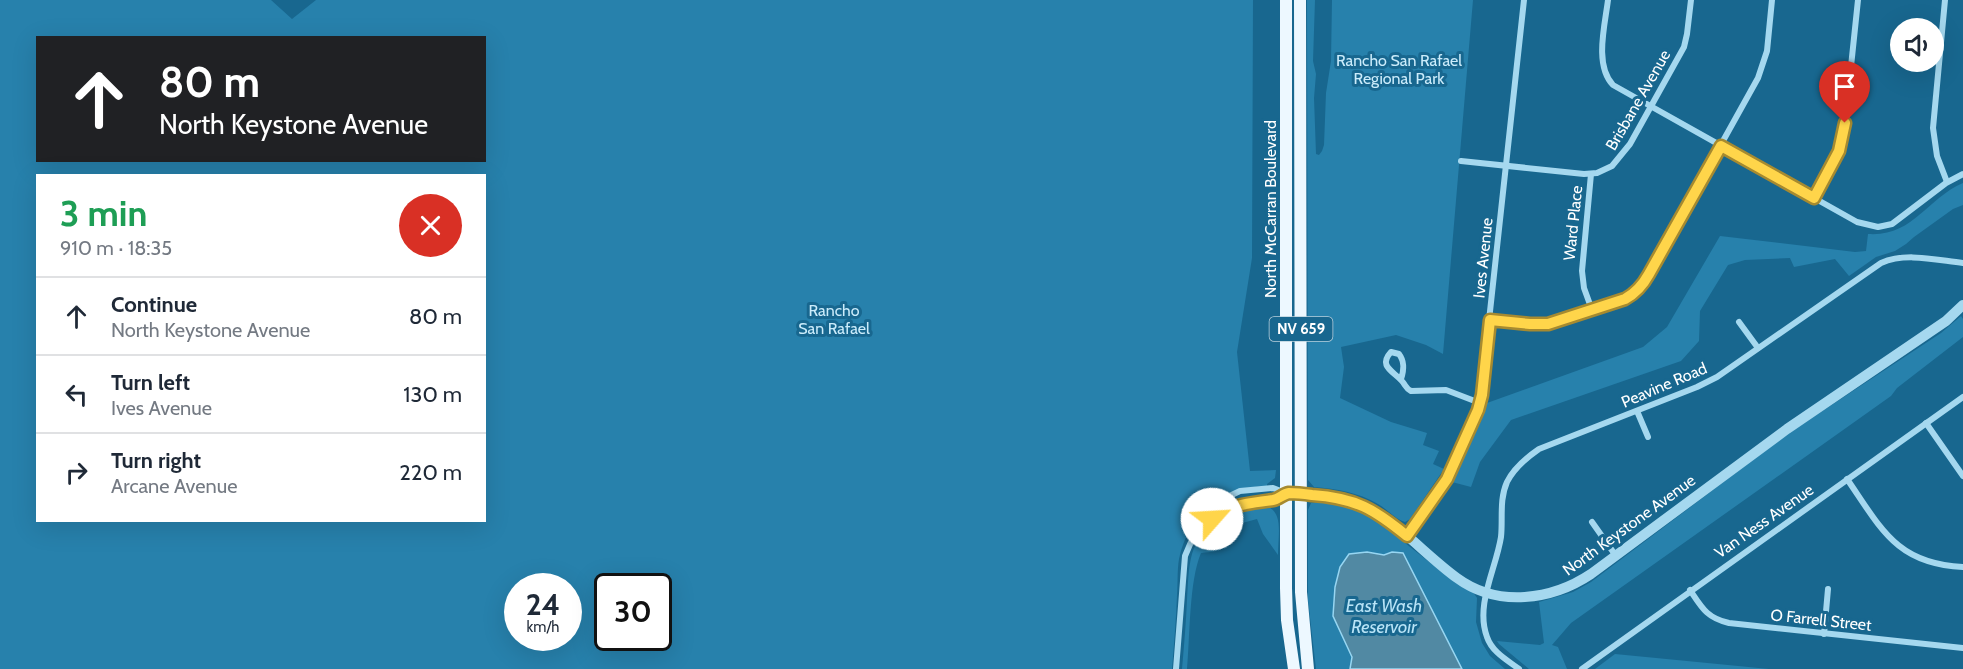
<!DOCTYPE html>
<meta charset="utf-8">
<style>
:root{--surface:#fff;--page:#f2f2f3;--text:#1f2937;--muted:#747a83;--line:#e0e1e3}
body{margin:0;font-family:Cabin,sans-serif;background:var(--page);color:var(--text);height:100vh;display:flex;flex-direction:column;font-size:22px;white-space:nowrap}
*{box-sizing:border-box;margin:0}
p{font-size:20px;color:var(--muted)}
.icon{flex:none;width:33px;height:33px;fill:none;stroke:currentColor;stroke-width:2;stroke-linecap:round;stroke-linejoin:round}
.map{position:relative;flex:1;overflow:hidden}
.details{position:absolute;left:36px;top:174px;width:450px;height:348px;display:flex;flex-direction:column;background:var(--surface);border-radius:0px;box-shadow:0 6px 24px #0002}
.details>*{flex:none}
.guide{position:absolute;left:36px;top:36px;width:450px;height:126px;border-radius:0px;box-shadow:0 6px 24px #0002;background:#202124;color:#fff;overflow:hidden}
.buttons{position:absolute;left:1890px;top:18px;display:grid;gap:12px}
.buttons a{display:grid;place-items:center;width:54px;height:54px;border-radius:50%;background:var(--surface);box-shadow:0 6px 24px #0002;font-size:30px}
.speed{position:absolute;left:504px;top:573px;display:flex;gap:12px;font-size:30px;font-weight:700;text-align:center}
.speed>*{display:grid;place-content:center;width:78px;height:78px;border-radius:50%;background:var(--surface);box-shadow:0 6px 24px #0002;line-height:1}
.speed small{font-size:15px;font-weight:400}
.speed .limit{border:3px solid #111;border-radius:9px;background:#fff;color:#111}
.pin{position:absolute;display:grid;place-items:center;width:51px;height:51px;color:#fff;margin:-62px -26px;border-radius:50% 50% 50% 0;rotate:-45deg;box-shadow:0 0 6px #0007}
.pin .icon{rotate:45deg}
.me{position:absolute;width:66px;margin:-33px;rotate:64deg;stroke-linejoin:round;filter:drop-shadow(0 0 4px #0008)}
.turn{display:flex;align-items:center;gap:21px;height:126px;padding:0 24px;font-size:27px}
.turn .icon{width:78px;height:78px;stroke-width:2.5}
.turn b{display:block;font-size:42px;line-height:51px}
.round{display:grid;place-items:center;flex:none;width:63px;height:63px;border-radius:32px;background:var(--page)}
.head{display:flex;align-items:center;justify-content:space-between;height:102px;padding:0 24px}
h1{font-size:36px;font-weight:700;line-height:45px;color:#1e9e55}
ul{padding:0;list-style:none}
li{display:flex;align-items:center;gap:18px;height:78px;padding:0 24px;border-top:2px solid var(--line)}
li div{flex:1}
li b{display:block;font-size:22px}
li em{font-style:normal}
.map>svg:first-child{display:block}
</style>
<div class="map">
<svg width="1963" height="669" viewBox="0 0 1963 669">
<rect width="100%" height="100%" fill="#18678f"/>
<!-- green -->
<g fill="#2781ac" fill-rule="evenodd">
<path d="M0 0H271L292 19 316 0H1253L1252 258 1237 352 1250 471 1276 470 1275 478 1267 484V486C1222 487 1188 515 1179 559 1177 571 1178 584 1177 596 1176 620 1174 645 1172 669H0ZM38 38H484V160H38ZM38 176H484V520H38ZM518 586H568V638H518ZM608 586H658V638H608Z"/>
<path d="M1307 0H1315L1313 61 1316 74 1314 98 1316 154 1319 155 1322 151 1324 145 1326 93 1331 61 1332 0H1473L1443 354 1426 345 1396 335 1341 347 1344 367 1340 398 1391 422 1427 433 1423 445 1439 451 1433 464 1444 469 1410 519 1405 522C1395 519 1387 509 1378 504 1358 492 1336 489 1314 487L1308 480Z"/>
<path d="M1963 183V205L1953 209 1914 237 1906 244 1895 251 1876 257 1849 276 1835 259 1794 267 1790 258 1745 260 1728 265 1700 311 1699 341 1681 361 1511 420 1480 462 1471 487 1452 482 1481 421 1487 403 1643 347 1667 327 1720 236 1855 252 1866 251 1868 234C1913 237 1926 199 1963 183Z"/>
<path d="M1961 316 1963 319V337L1897 388 1891 396 1571 623 1552 645 1558 647 1567 669H1529L1499 644 1497 641 1540 645 1544 643 1539 602 1573 592 1591 582 1786 435 1941 333Z"/>
<path d="M1320 502 1345 505 1372 517 1447 576 1473 592 1477 598 1476 622 1482 643 1490 656 1505 669H1316L1308 600V510L1311 503Z"/>
<path d="M1255 505C1286 504 1278 531 1278 555L1263 534 1257 519 1235 525C1231 549 1223 551 1201 553 1189 581 1190 637 1187 669H1182C1184 646 1186 623 1187 600 1188 585 1188 568 1192 554 1201 526 1228 511 1255 505Z"/>
<path d="M1615 654 1769 669H1595Z"/>
</g>
<!-- water -->
<path fill="#5189a3" stroke="#97d6f2" stroke-width="1.5" d="M1367 552 1384 555 1392 552 1403 553 1462 669H1350L1352 657 1333 616 1335 587 1340 567 1349 554Z"/>
<g fill="none" stroke-linecap="round" stroke-linejoin="round">
<!-- minor -->
<g stroke="#a5d8ef" stroke-width="6">
<path d="M1608 0C1605 25 1594 65 1613 85L1857 222 1878 227 1892 224 1946 183 1963 174"/>
<path d="M1945 0 1933 128 1937 156 1947 182"/>
<path d="M1461 161 1584 174 1597 173 1612 166 1630 144 1684 47 1687 34 1691 0"/>
<path d="M1591 174 1582 271 1584 288 1592 310"/>
<path d="M1814 198 1839 151 1844 133 1858 0"/>
<path d="M1490 320 1530 324 1558 322 1625 299 1639 289 1649 274 1758 78 1767 51 1772 0"/>
<path d="M1739 322 1758 348"/>
<path d="M1401 379C1404 370 1405 362 1399 354L1391 352C1378 366 1393 371 1401 380 1406 385 1405 388 1411 391L1446 390 1480 403"/>
<path d="M1637 411 1648 437"/>
<path d="M1926 423 1963 476"/>
<path d="M1847 479C1881 528 1896 564 1963 567"/>
<path d="M1592 522 1616 556"/>
<path d="M1407 536 1447 479 1480 403 1524 0"/>
<path d="M1690 590C1702 608 1707 618 1729 623L1963 648"/>
<path d="M1824 634 1828 589"/>
<path d="M1176 669 1185 556 1200 521 1219 501 1240 491 1273 488 1286 493C1272 503 1256 499 1240 505 1224 510 1213 520 1198 528"/>
<path d="M1519 669C1507 660 1492 652 1487 637 1475 605 1496 569 1501 537 1503 519 1499 500 1507 482 1514 468 1526 458 1539 449L1697 387 1717 377 1881 263C1906 252 1936 260 1963 263"/>
<path d="M1582 669 1963 397"/>
</g>
<!-- tertiary -->
<path stroke="#a5d8ef" stroke-width="10" d="M1286 493C1315 495 1345 494 1371 509 1403 528 1428 557 1457 578 1498 608 1552 600 1591 574L1787 429 1946 321 1963 305"/>
<!-- primary -->
<g stroke="#edf8ff" stroke-width="12">
<path d="M1286 0V588L1287 620 1294 669"/>
<path d="M1300 0 1301 592 1308 669"/>
</g>
</g>
<g fill="none" stroke-linecap="round" stroke-linejoin="round">
<defs>
<path id="route" d="M1212 519C1236 503 1246 504 1273 500 1279 499 1283 494 1289 493 1297 493 1305 494 1312 495 1356 498 1374 509 1407 536L1447 479 1478 410 1482 395 1490 320 1530 324H1548L1625 299C1636 293 1643 285 1649 274L1721 146 1814 198 1839 151 1845 123"/>
</defs>
<!-- route casing -->
<use href="#route" stroke="#a68a30" stroke-width="15"/>
<!-- route -->
<use href="#route" stroke="#ffd54a" stroke-width="10"/>
</g>
<g text-anchor="middle" dominant-baseline="central" stroke-width="6" stroke-linejoin="round" paint-order="stroke">
<!-- shield labels -->
<rect fill="#18678f" stroke="#bad1dd" stroke-width="1.5" x="1269.5" y="317" width="63" height="24" rx="4.5"/>
<g font-size="15" font-weight="bold" fill="#fff">
<text x="1301" y="329">NV 659</text>
</g>
<!-- park labels -->
<g font-size="16" fill="#cbecfb" stroke="#18678f">
<text x="1399" y="60">Rancho San Rafael<tspan x="1399" dy="18">Regional Park</tspan></text>
<text x="834" y="310">Rancho<tspan x="834" dy="18">San Rafael</tspan></text>
</g>
<!-- street labels -->
<g font-size="16" fill="#fff" stroke="#18678f">
<text transform="translate(1638 100) rotate(-60)">Brisbane Avenue</text>
<text transform="translate(1270 209) rotate(-90)">North McCarran Boulevard</text>
<text transform="translate(1573 223) rotate(-84)">Ward Place</text>
<text transform="translate(1483 258) rotate(-84)">Ives Avenue</text>
<text transform="translate(1664 385) rotate(-23)">Peavine Road</text>
<text transform="translate(1764 521) rotate(-35)">Van Ness Avenue</text>
<text transform="translate(1629 525) rotate(-36)">North Keystone Avenue</text>
<text transform="translate(1821 620) rotate(6)">O Farrell Street</text>
</g>
<!-- water labels -->
<g font-size="18" font-style="italic" fill="#b9e4f7" stroke="#18678f">
<text x="1384" y="606">East Wash<tspan x="1384" dy="21">Reservoir</tspan></text>
</g>
</g>
</svg>
<div class="buttons">
<a><svg class="icon" aria-label="sound" viewBox="0 0 24 24"><path d="M4 9h4l5-4v14l-5-4H4zM17 9q2 3 0 6"/></svg></a>
</div>
<div class="speed"><div>24<small>km/h</small></div><div class="limit">30</div></div>
<div class="pin" style="left:1845px;top:123px;background:#d93025"><svg class="icon" aria-label="arrive" viewBox="0 0 24 24"><path d="M6 21V4h12l-3 4 3 4H6"/></svg></div>
<svg class="me" style="left:1212px;top:519px" viewBox="-20 -20 40 40"><circle r="19" fill="#fff"/><path d="M0-13L10 11 0 6-10 11z" fill="#ffd54a"/></svg>
<div class="guide">
<div class="turn"><svg class="icon" aria-label="ahead" viewBox="0 0 24 24"><path d="M12 20V5M6 11l6-6 6 6"/></svg><div><b>80 m</b>North Keystone Avenue</div></div>
</div>
<section class="details">
<div class="head"><div><h1>3 min</h1><p>910 m · 18:35</p></div><a class="round" style="background:#d93025;color:#fff"><svg class="icon" aria-label="close" viewBox="0 0 24 24"><path d="M6 6l12 12M18 6L6 18"/></svg></a></div>
<ul>
<li><svg class="icon" aria-label="ahead" viewBox="0 0 24 24"><path d="M12 20V5M6 11l6-6 6 6"/></svg><div><b>Continue</b><p>North Keystone Avenue</p></div><em>80 m</em></li>
<li><svg class="icon" aria-label="left" viewBox="0 0 24 24"><path d="M17 20v-9H6M10 6l-5 5 5 5"/></svg><div><b>Turn left</b><p>Ives Avenue</p></div><em>130 m</em></li>
<li><svg class="icon" aria-label="right" viewBox="0 0 24 24"><path d="M7 20v-9h11M14 6l5 5-5 5"/></svg><div><b>Turn right</b><p>Arcane Avenue</p></div><em>220 m</em></li>
</ul>
</section>
</div>
